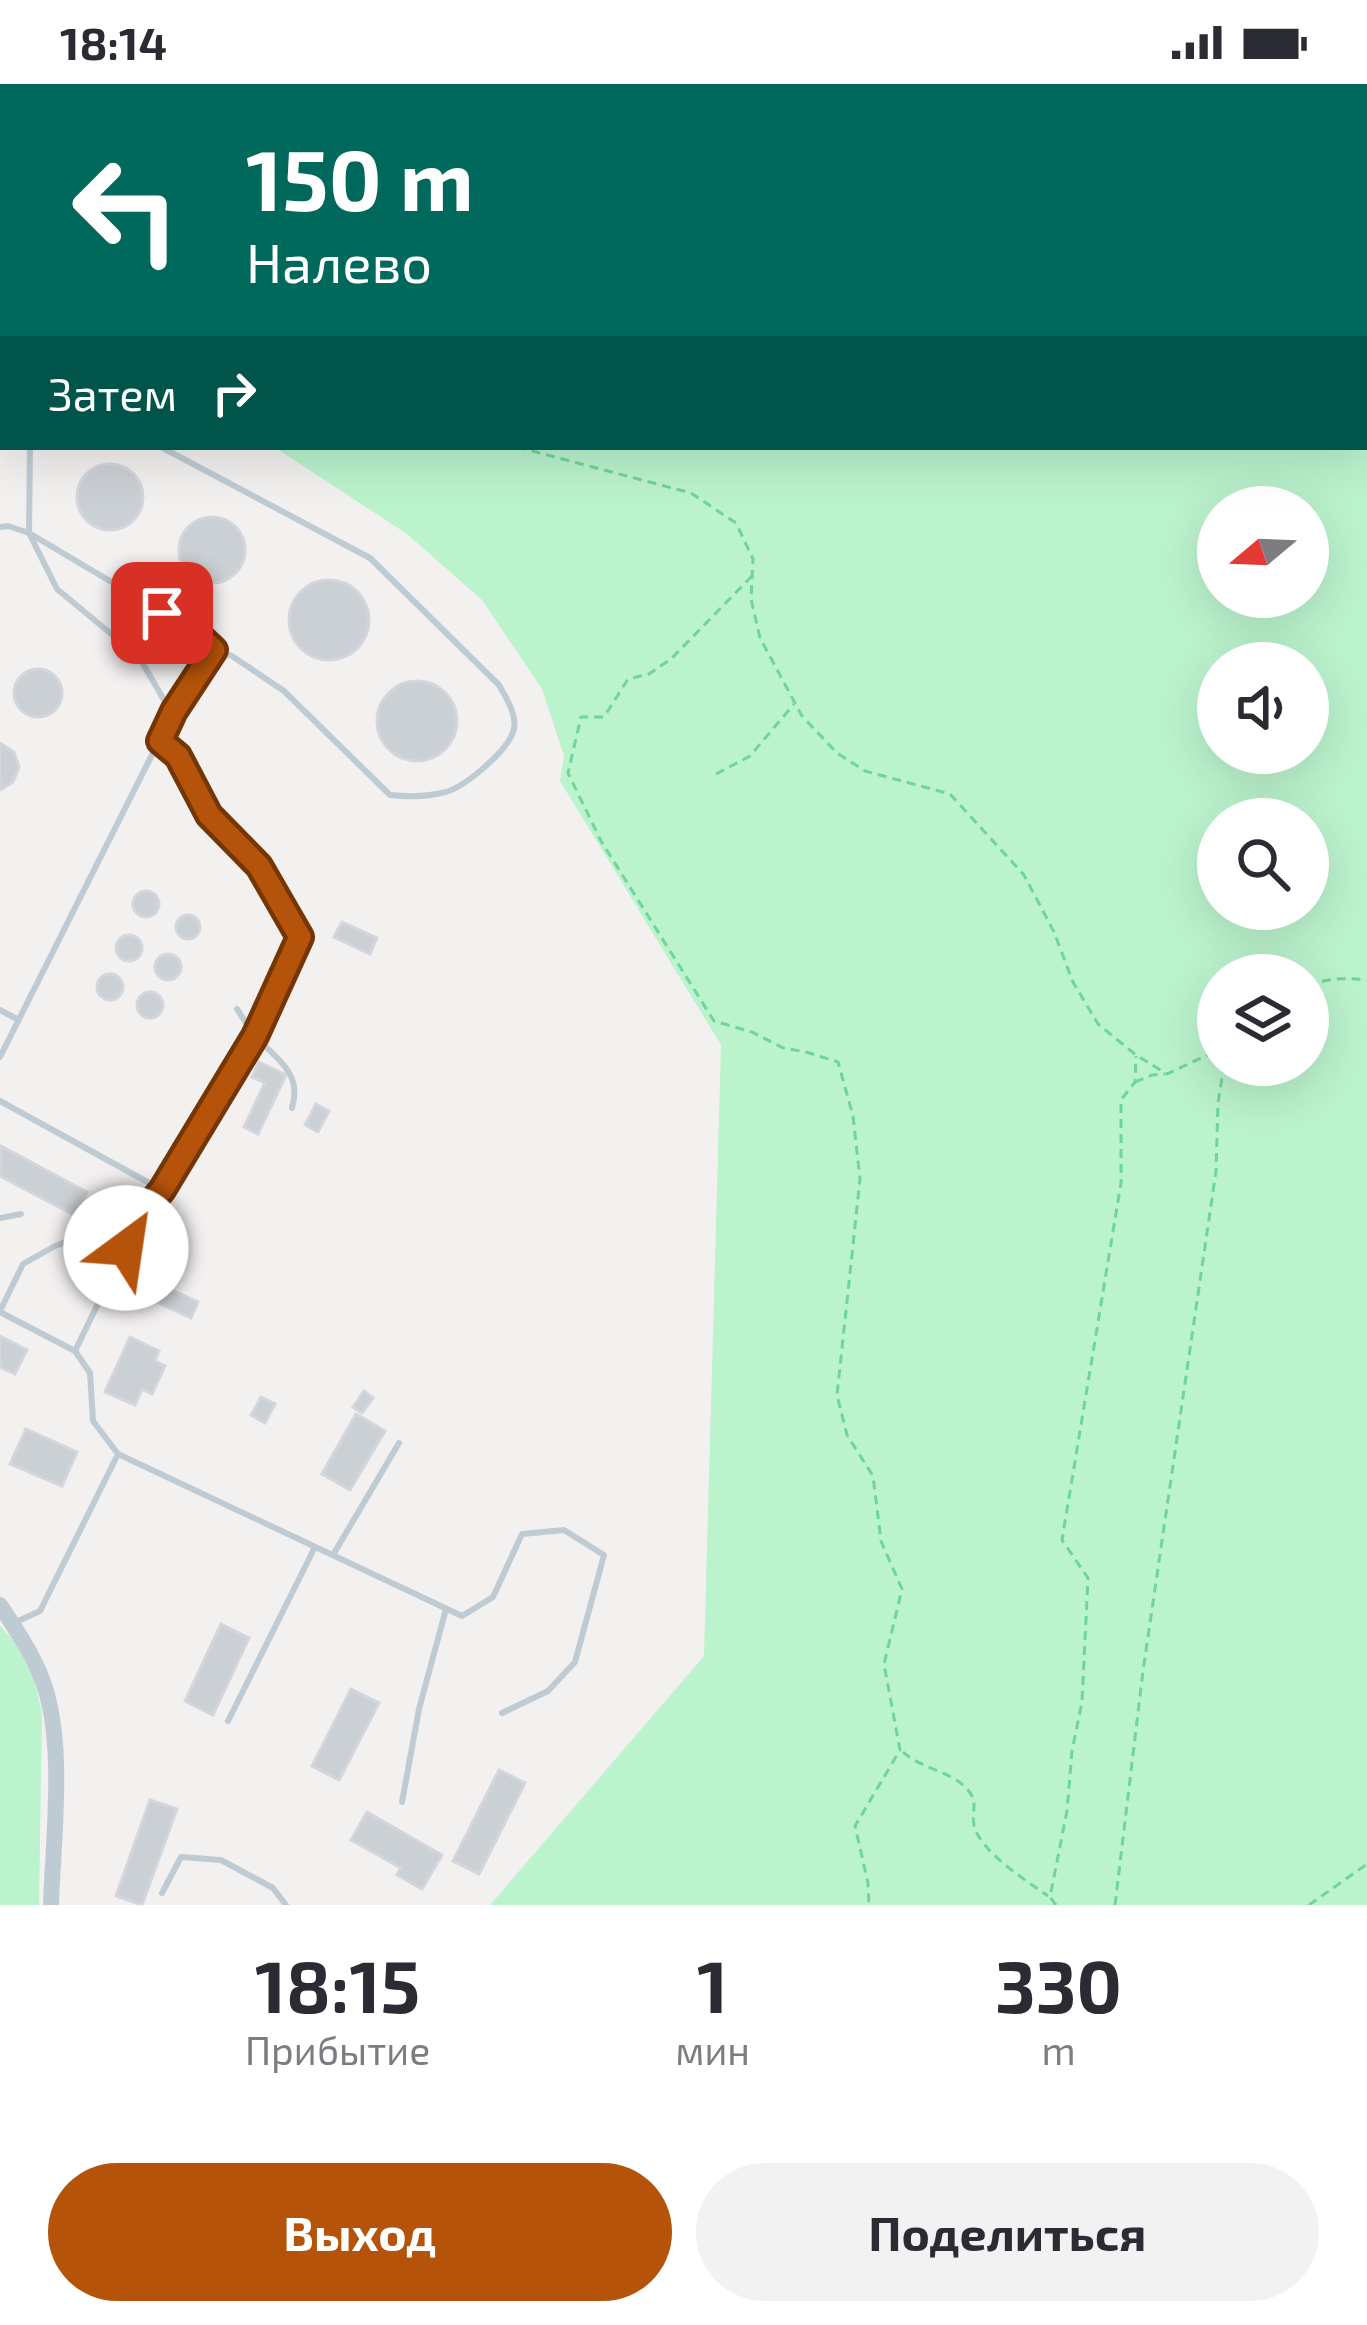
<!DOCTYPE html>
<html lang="ru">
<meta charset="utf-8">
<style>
:root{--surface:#fff;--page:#f2f2f3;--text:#2b2b33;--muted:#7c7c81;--accent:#b45309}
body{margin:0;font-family:"Exo 2",sans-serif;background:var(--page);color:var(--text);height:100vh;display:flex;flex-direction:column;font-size:45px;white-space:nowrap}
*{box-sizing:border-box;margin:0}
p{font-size:39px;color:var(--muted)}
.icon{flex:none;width:66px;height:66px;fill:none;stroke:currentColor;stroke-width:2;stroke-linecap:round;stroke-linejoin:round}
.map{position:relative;height:1821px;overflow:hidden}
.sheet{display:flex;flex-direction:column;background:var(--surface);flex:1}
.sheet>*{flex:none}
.banner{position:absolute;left:0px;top:0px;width:1368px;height:366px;box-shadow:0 12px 48px #0002;background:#00695c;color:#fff;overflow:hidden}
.needle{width:78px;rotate:251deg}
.buttons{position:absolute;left:1197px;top:402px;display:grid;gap:24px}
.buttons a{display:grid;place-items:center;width:132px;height:132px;border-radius:50%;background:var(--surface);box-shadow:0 12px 48px #0002;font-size:60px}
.pin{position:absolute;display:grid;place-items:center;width:102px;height:102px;color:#fff;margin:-51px;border-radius:24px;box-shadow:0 6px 18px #0006}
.me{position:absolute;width:132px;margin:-66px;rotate:31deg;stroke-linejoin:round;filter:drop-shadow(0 0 9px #0008)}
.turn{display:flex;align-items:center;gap:42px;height:252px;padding:0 48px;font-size:54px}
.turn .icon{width:156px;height:156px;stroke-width:2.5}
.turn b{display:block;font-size:84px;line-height:102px}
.then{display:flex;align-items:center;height:114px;padding:0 48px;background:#0003;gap:24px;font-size:45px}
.eta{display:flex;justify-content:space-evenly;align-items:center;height:204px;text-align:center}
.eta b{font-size:72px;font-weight:700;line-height:84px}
.button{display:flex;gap:24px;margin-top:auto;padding:24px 48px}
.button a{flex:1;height:138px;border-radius:72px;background:var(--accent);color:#fff;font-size:48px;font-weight:700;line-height:138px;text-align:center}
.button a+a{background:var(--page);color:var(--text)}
.status{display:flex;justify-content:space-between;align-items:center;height:84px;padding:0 60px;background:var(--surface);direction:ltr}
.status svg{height:33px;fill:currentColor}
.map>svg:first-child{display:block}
</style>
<div class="status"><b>18:14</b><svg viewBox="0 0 49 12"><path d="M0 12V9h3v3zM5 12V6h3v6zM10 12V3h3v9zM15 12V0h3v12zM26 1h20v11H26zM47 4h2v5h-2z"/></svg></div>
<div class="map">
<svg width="1367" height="1821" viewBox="0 0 1367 1821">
<rect width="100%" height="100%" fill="#f3f0f0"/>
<!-- green -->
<g fill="#bbf3cd" fill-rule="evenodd">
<path d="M0 0H1034L1037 3H3V226L0 225Z"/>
<path d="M1367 323V1821H490L704 1572 721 961 560 697 564 672 542 605 482 516 407 450 274 363H1365ZM1218 423H1308V513H1218ZM1308 579V669H1218V579ZM1308 735V825H1218V735ZM1218 891H1308V981H1218Z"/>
<path d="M0 1542 14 1557 34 1595 42 1629 39 1821H0Z"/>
</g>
<!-- building -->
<g fill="#cbd0d5" stroke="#d3d6dc" stroke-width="3">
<circle cx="110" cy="413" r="33"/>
<circle cx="212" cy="466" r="33"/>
<circle cx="329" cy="536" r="40"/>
<circle cx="38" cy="609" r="24"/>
<circle cx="417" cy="637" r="40"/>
<path d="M0 659 14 668 19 683 13 698 0 706Z"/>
<circle cx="146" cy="820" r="13"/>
<circle cx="188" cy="843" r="12"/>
<path d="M342 838 377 854 370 870 334 853Z"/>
<circle cx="129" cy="864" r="13"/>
<circle cx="168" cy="883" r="13"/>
<circle cx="110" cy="903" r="13"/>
<circle cx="150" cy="921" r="13"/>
<path d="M259 978 286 991 258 1050 244 1043 265 999 252 993Z"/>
<path d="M316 1020 329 1027 318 1048 305 1041Z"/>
<path d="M1 1062 87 1108 74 1131 0 1092Z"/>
<path d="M157 1199 198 1218 191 1234 150 1215Z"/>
<path d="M0 1252 27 1266 15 1290 0 1283Z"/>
<path d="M130 1253 159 1267 155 1277 165 1282 152 1310 142 1305 135 1321 105 1308Z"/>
<path d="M364 1307 373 1314 362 1329 353 1323Z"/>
<path d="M261 1313 275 1320 265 1339 251 1331Z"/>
<path d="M356 1330 385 1347 350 1406 322 1390Z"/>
<path d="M26 1345 77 1368 62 1402 10 1380Z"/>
<path d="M221 1540 249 1554 213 1631 185 1617Z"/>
<path d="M351 1605 379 1619 339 1696 312 1682Z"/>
<path d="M499 1686 525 1699 479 1790 453 1777Z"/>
<path d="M150 1716 177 1725 142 1821 116 1812Z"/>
<path d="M367 1728 442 1771 422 1805 397 1791 401 1784 351 1756Z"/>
</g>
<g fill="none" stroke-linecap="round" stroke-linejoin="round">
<!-- path -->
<g stroke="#70d49d" stroke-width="3" stroke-dasharray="9 6" stroke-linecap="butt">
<path d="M517 363 691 409 736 439 753 475 751 515 760 554 802 632 837 669 865 687 950 710 1024 791 1054 848 1073 898 1098 940 1136 971 1167 990 1218 966"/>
<path d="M752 492 671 575 649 590 628 595 604 633H581L568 689 601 757 714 937 752 948 783 964 806 968 838 978 853 1032 860 1095 837 1311 847 1351 873 1392 881 1457 902 1505 884 1580 900 1666 855 1742 868 1799 869 1821"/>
<path d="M716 690 750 672 794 620"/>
<path d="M1308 903C1328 893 1345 894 1367 896"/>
<path d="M1135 998 1152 991 1165 990"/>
<path d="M903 1668C921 1685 952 1687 968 1706 979 1719 971 1726 974 1741 980 1768 1027 1797 1048 1812"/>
<path d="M1056 1821 1050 1813 1067 1727 1072 1667 1082 1618 1088 1494 1062 1456 1121 1099V1016L1135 998 1136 972"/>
<path d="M1115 1821 1143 1587 1216 1087 1218 1019 1224 981"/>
<path d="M1309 1821 1367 1780"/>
</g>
<!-- service -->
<g stroke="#bfcbd3" stroke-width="6">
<path d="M273 0 280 3"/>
<path d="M789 0 804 3"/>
<path d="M1123 0 1126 3"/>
<path d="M1365 65 1367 63"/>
<path d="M1365 176 1367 175"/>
<path d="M0 289 3 291"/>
<path d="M1365 318 1367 316"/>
<path d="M30 363 29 449 57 505 139 573 164 616 174 627"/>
<path d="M0 443 8 442 29 449 194 547 214 565 232 572 284 607 390 711C409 713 427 713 446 708 466 702 509 666 514 645 517 630 506 614 499 601L370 474 161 363"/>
<path d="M237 925C242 933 248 942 254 950 274 975 303 986 292 1024"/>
<path d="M0 926 19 936"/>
<path d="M0 973 174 627 214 565"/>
<path d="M0 1017 162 1106"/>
<path d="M0 1134 21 1130"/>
<path d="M0 1227 23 1180 55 1162 139 1131"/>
<path d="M0 1228 75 1267 90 1289 93 1337 118 1370 40 1527 16 1538"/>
<path d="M75 1267 142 1129 162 1106 255 952 300 853 259 782 209 731 178 672 160 657"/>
<path d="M118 1370 462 1532 493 1513 522 1450 564 1446 604 1471 575 1578 548 1607 502 1629"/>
<path d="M333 1471 399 1359"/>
<path d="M228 1637 315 1463"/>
<path d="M402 1718 419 1625 446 1525"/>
<path d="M162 1809 181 1773 221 1776 273 1804 286 1821"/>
</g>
<!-- tertiary -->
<g stroke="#bfcbd3" stroke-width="16">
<path d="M1228 0 1231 3"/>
<path d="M1365 141 1367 144"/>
<path d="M0 1521C15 1544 32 1569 42 1595 66 1657 53 1754 51 1821"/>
</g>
</g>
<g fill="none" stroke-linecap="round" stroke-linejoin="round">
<defs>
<path id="route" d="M126 1164 142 1130 162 1106 255 952 300 853 259 782 209 731 178 672 160 657 174 627 214 566 194 547 162 529"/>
</defs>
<!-- route casing -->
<use href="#route" stroke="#753606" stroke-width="30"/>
<!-- route -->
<use href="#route" stroke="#b45309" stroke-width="21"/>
</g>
</svg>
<div class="buttons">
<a><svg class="needle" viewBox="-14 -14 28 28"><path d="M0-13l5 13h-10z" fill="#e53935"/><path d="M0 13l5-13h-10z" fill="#7c7c81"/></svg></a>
<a><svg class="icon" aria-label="sound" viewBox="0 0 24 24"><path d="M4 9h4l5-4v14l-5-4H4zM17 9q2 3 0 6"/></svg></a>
<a><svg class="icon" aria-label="search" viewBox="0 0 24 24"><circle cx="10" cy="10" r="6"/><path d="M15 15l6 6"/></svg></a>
<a><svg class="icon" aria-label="layers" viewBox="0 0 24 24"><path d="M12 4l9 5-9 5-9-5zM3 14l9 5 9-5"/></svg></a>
</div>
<div class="pin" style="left:162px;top:529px;background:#d93025"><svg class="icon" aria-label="arrive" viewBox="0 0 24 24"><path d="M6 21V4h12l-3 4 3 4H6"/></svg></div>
<svg class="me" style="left:126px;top:1164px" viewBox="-20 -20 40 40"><circle r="19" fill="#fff"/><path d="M0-13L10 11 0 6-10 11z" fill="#b45309"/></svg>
<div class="banner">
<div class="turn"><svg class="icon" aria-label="left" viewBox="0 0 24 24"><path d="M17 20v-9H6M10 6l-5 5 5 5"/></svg><div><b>150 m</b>Налево</div></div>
<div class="then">Затем<svg class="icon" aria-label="right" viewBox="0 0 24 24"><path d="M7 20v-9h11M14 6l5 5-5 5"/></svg></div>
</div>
</div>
<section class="sheet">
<div class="eta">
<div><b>18:15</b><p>Прибытие</p></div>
<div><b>1</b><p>мин</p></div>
<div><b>330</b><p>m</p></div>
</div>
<div class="button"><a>Выход</a><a>Поделиться</a></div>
</section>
